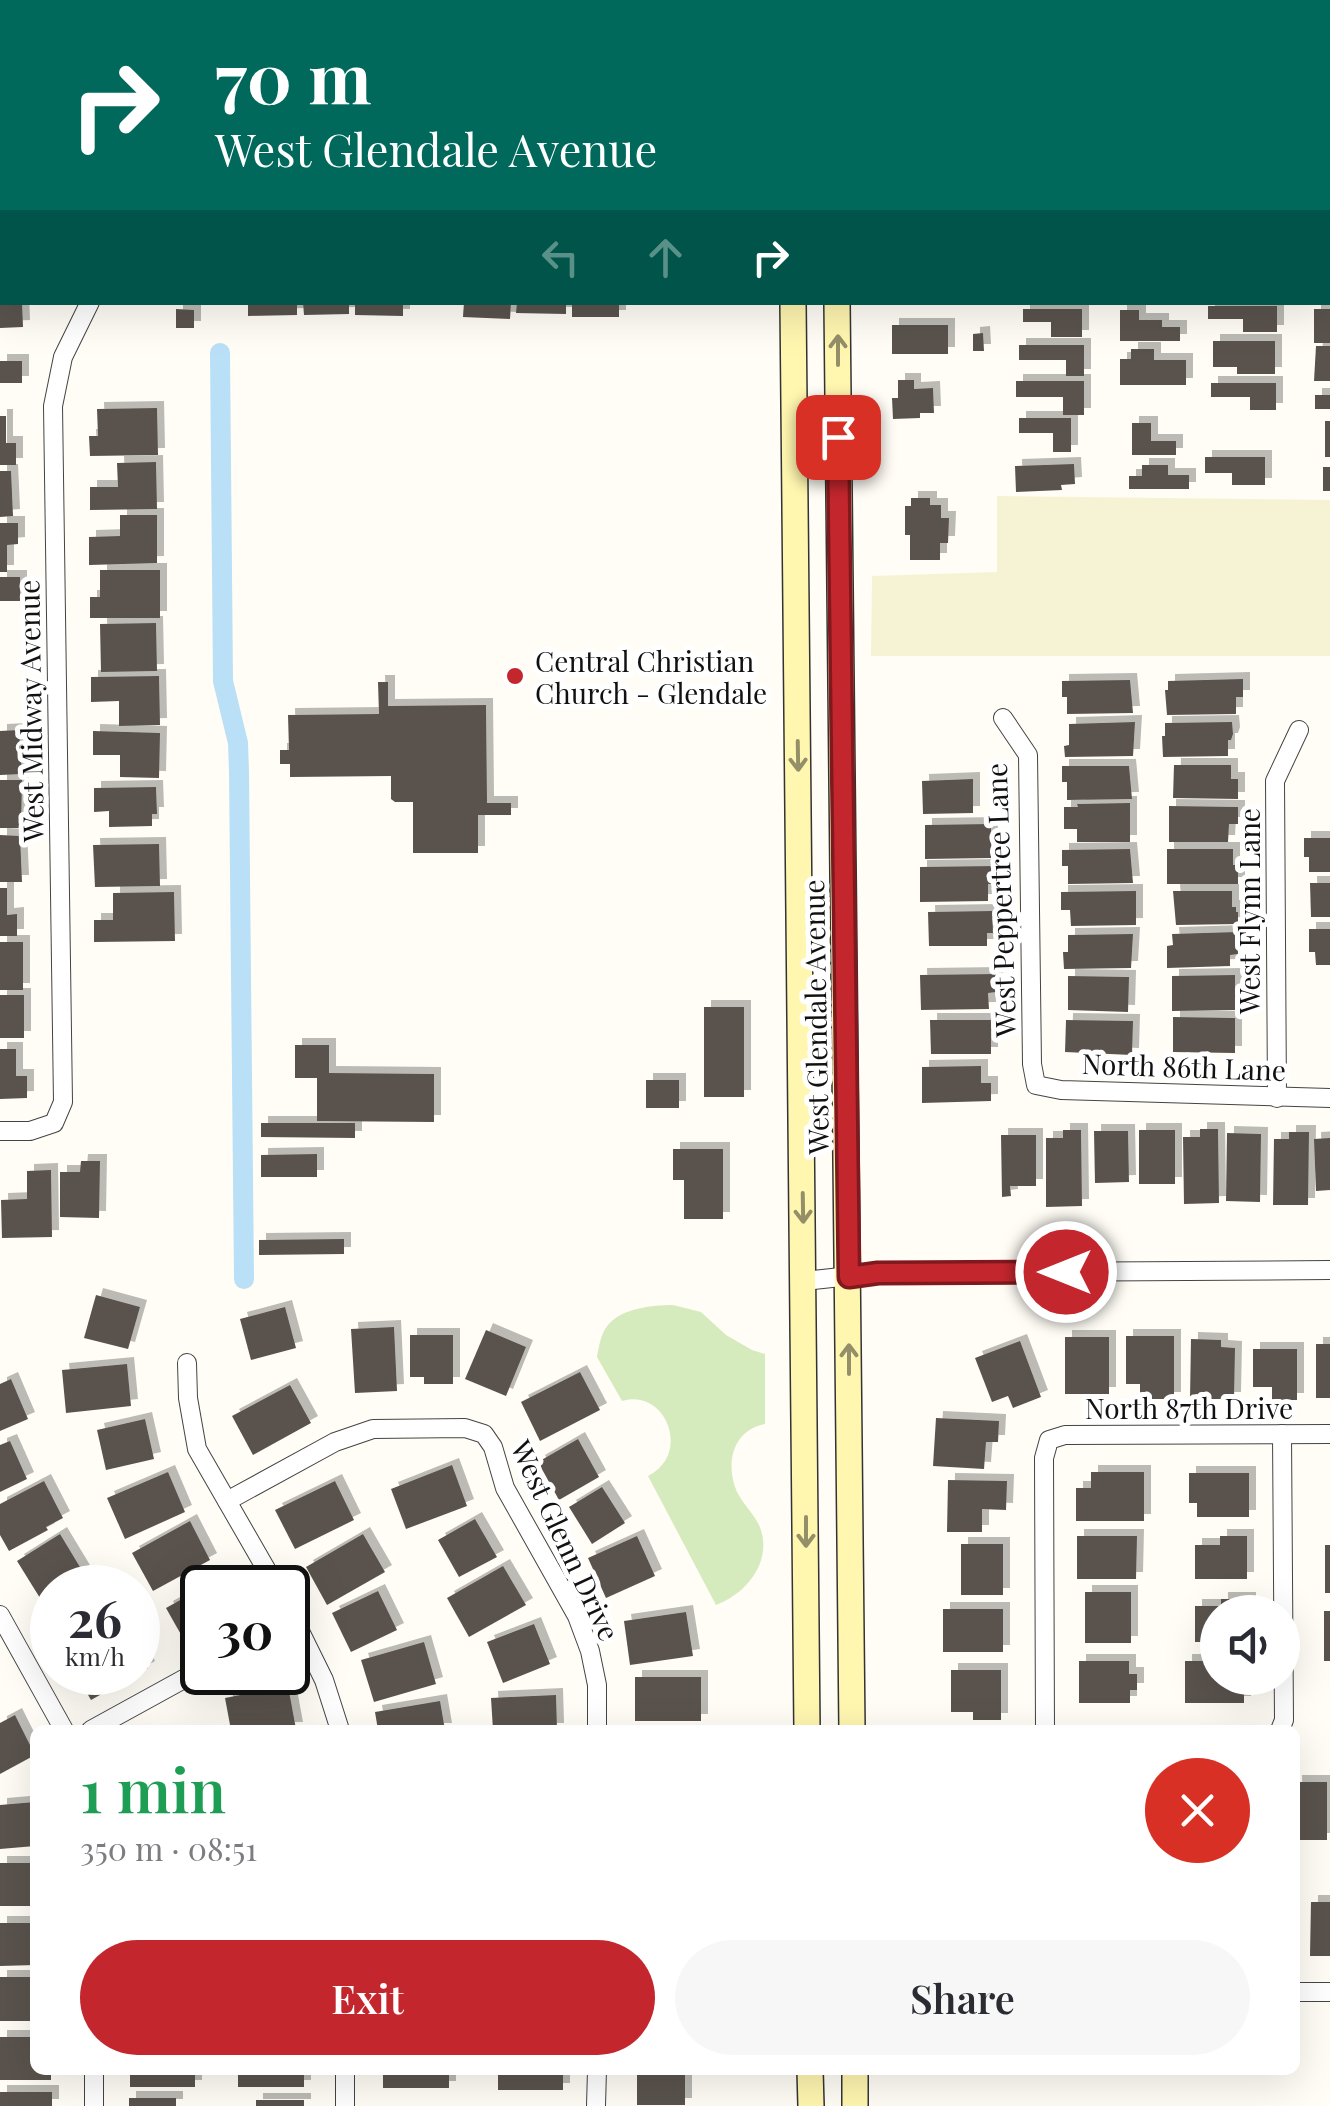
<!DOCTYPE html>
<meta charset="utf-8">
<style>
:root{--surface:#fff;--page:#f7f7f7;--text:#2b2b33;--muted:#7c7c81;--accent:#c4262e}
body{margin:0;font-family:"Playfair Display",serif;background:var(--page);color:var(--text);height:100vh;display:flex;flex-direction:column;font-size:38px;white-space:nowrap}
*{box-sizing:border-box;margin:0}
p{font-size:32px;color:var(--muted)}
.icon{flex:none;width:55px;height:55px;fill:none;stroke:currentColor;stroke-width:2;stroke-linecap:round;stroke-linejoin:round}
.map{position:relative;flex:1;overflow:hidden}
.details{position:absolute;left:30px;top:1725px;width:1270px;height:350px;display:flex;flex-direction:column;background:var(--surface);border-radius:15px;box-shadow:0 10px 40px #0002}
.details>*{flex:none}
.hud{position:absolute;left:0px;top:0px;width:1330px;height:305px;box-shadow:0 10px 40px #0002;background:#00695c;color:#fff;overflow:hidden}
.tools{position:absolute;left:1200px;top:1595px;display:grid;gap:20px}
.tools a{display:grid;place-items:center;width:100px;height:100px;border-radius:50%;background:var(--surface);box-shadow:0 10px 40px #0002;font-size:50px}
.speed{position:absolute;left:30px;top:1565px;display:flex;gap:20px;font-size:50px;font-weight:700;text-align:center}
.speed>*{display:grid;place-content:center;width:130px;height:130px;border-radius:50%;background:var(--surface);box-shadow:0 10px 40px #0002;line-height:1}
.speed small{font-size:25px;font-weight:400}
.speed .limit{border:5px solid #111;border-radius:15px;background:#fff;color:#111}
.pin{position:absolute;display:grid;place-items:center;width:85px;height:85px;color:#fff;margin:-42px;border-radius:20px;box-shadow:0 5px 15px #0006}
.me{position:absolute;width:110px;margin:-55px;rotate:270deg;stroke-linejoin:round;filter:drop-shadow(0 0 8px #0008)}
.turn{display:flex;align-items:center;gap:35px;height:210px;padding:0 50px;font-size:45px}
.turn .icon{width:130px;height:130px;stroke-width:2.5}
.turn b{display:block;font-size:70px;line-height:85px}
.lanes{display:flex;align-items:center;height:95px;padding:0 50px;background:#0003;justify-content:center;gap:50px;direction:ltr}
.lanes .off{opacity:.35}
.round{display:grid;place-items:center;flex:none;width:105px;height:105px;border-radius:52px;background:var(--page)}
.summary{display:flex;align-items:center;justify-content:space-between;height:170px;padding:0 50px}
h1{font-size:60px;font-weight:600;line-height:75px;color:#1e9e55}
.cta{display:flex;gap:20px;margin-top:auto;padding:20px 50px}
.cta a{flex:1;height:115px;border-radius:60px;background:var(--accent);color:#fff;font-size:40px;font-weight:600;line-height:115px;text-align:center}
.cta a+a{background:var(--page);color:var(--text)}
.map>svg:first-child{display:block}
</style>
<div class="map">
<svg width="1330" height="2106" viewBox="0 0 1330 2106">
<defs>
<filter id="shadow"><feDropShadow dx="7" dy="-7" stdDeviation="0" flood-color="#0004"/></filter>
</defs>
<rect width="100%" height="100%" fill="#fffdf5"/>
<!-- farmland -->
<path fill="#f6f3d4" d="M997 496 1330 500V656H871L872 576 997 572Z"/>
<!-- green -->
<path fill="#d5ebbd" d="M673 1305 701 1312 726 1335 752 1350 765 1354V1424C732 1430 725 1465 737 1492 743 1504 753 1513 759 1525 774 1559 748 1593 716 1605L648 1476C692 1454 666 1388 622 1401L597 1357C599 1346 601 1333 608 1325 622 1308 653 1305 673 1305Z"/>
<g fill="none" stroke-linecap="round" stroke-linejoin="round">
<!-- canal -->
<g stroke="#b9e0f7" stroke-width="20">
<path d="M218 0V2"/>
<path d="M220 353 223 681 238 743 239 772 244 1279"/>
</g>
</g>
<!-- building -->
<g fill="#5a524d" filter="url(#shadow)">
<path d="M0 302H22L23 327 0 328Z"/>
<path d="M248 302H297V315L248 316Z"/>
<path d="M303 302H349V314L304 315Z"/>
<path d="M355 302H403V316L355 315Z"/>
<path d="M464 302H511L510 319 463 317Z"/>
<path d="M517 302H566V314L516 313Z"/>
<rect x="572" y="302" width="47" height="15"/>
<path d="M1208 306H1277V332H1243V319H1208Z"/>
<path d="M176 309 194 310V328H176Z"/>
<path d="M1023 309H1082V337H1051V322H1023Z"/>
<rect x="1314" y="309" width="16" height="34"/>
<path d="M1120 310H1139V320H1162V327H1180V341H1120Z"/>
<rect x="892" y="325" width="56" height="29"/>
<path d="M983 333 984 351H973V334Z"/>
<path d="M1213 341H1275V374H1237V367H1213Z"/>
<path d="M1019 345H1084V376H1066V360H1019Z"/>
<path d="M1316 346H1330V381H1314Z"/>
<path d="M1131 349H1154V360H1186V385H1120V359H1131Z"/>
<rect x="0" y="361" width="22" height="22"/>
<path d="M898 380H914V389L933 388 934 413H920V418L893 419 892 398H898Z"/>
<path d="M1016 381H1084V415H1063V397H1016Z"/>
<path d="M1211 383H1276V410H1250V397H1211Z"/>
<rect x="1315" y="395" width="15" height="14"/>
<path d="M157 408 158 455 90 456 89 436H98L97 409Z"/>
<path d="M0 416H6V443H16V465H0Z"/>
<path d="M1019 418H1071V452H1053V433H1019Z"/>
<rect x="1325" y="421" width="5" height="36"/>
<path d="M1132 423H1151V441H1176V455H1132Z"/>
<path d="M1205 457H1265V485H1232V473H1205Z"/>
<path d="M156 462 157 509 90 510V487H118L117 463Z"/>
<path d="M1074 464 1075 484 1061 485 1062 490 1016 492 1015 466Z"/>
<path d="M1142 465H1168V475H1189V489H1129V476H1142Z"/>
<rect x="1323" y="467" width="7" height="24"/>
<path d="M0 471H11L13 516 0 517Z"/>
<path d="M911 498H930V505H941V518H949L948 543H940V560H910V535H905V506H911Z"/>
<path d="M120 515H157V563L89 565V537L120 536Z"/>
<path d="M0 523H18V544L7 545V572H0Z"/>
<path d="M100 570H160V618H90V597H100Z"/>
<rect x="0" y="577" width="20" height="24"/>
<path d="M156 623 157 671 101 672 100 624Z"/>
<path d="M159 676 160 725 119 726V701L91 702V677Z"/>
<path d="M1243 679V697H1236V714L1167 715 1165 690H1168V681Z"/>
<path d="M1130 680 1133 713 1067 714V697H1062V681Z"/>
<path d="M378 682H388V706L486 705 487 803H511V815H478V853H413V802H395L391 799V776L290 777V764H280V750H289L288 715 379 714Z"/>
<path d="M1135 722 1133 756 1065 757 1064 746 1069 745V724Z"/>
<path d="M1232 722 1233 734 1231 740H1228V756L1163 757 1162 736H1165V723Z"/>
<path d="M19 730 22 774 0 775V731Z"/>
<path d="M93 731 160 733 159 778 120 777V755H93Z"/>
<path d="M1174 765H1231V779H1238V799L1173 798Z"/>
<path d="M1062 766H1129L1132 799 1067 800V782H1062Z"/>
<path d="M973 779V813L923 814 922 781Z"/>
<path d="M0 780H22L21 828H0Z"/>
<path d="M156 787 157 814H152V826L109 827V811L94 812V788Z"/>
<path d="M1130 803V842H1077V829H1064V807H1078L1077 804Z"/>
<path d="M1169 806 1238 807V824H1229L1228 842H1169Z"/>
<path d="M991 824V858L925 859V825Z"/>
<path d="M0 835 20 836 22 882H0Z"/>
<path d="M1304 838H1330V872H1309V857H1304Z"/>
<path d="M159 844 160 886 95 887 93 845Z"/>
<path d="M1130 849 1133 883 1068 884V866H1062V850Z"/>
<path d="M1167 849H1233V865H1236V870H1238V884H1167Z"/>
<path d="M995 866V884H988V901L920 902V867Z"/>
<path d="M1310 883H1330V917H1311Z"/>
<path d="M0 888H7V915L17 914V936H0Z"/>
<path d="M1136 891V925L1071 926 1070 910H1061V892Z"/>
<path d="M1173 891H1232V907H1236V912H1238V924L1176 925Z"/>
<path d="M174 892 175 941 94 942V920H113V893Z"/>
<path d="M992 911 993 933H987V946H929L928 912Z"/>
<path d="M1309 929H1330V965H1316L1315 952H1309Z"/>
<path d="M1237 932 1238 954 1230 955V966L1167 968V946L1173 945 1172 934Z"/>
<path d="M1133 934 1131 968 1064 969 1063 952H1068V935Z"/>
<rect x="0" y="942" width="23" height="48"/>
<path d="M996 974V992L988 993 989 1009 921 1010 920 975Z"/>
<path d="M1235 975V1010L1172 1011V976Z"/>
<path d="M1068 976 1129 977 1128 1012 1068 1010Z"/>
<rect x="0" y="995" width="24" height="43"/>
<rect x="704" y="1007" width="40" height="90"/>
<path d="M1173 1017 1235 1018V1053L1173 1052Z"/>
<path d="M930 1020H991V1054H931Z"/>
<path d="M1066 1020 1133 1021 1132 1055 1065 1052Z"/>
<path d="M295 1045H329V1073L434 1074V1122L317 1121V1078H295Z"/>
<path d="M0 1049H16V1076H27V1098L0 1099Z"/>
<path d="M981 1066V1083H991V1101L922 1103V1067Z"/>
<rect x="646" y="1080" width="33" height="28"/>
<path d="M261 1123H355V1138L261 1137Z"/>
<path d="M1200 1129H1218L1219 1203 1184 1204 1183 1137H1200Z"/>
<path d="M1063 1130H1081L1082 1206 1046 1207V1138H1063Z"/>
<rect x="1139" y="1130" width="36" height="54"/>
<path d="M1094 1131H1128L1129 1182 1095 1183Z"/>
<path d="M1289 1132H1309L1308 1205H1273L1274 1139H1289Z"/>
<path d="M1227 1133 1261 1134 1260 1202 1226 1201Z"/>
<path d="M1001 1135H1036V1186H1010L1011 1196 1002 1197Z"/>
<path d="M1330 1138V1190L1316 1191 1314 1139Z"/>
<path d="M673 1149H723V1219H684V1180H673Z"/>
<path d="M317 1154V1177H261V1155Z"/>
<path d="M81 1161H100L99 1218 60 1217V1172H80Z"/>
<path d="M51 1170 52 1237 2 1238 1 1200 27 1199V1171Z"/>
<path d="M344 1239V1254L259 1255V1240Z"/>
<path d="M96 1295 140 1307 128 1349 84 1338Z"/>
<path d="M285 1307 296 1348 251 1360 240 1319Z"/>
<path d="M394 1327 397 1391 355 1393 351 1329Z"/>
<path d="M486 1330 526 1347 506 1396 465 1379Z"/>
<path d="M410 1335H453V1384H424V1377H410Z"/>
<path d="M1126 1336H1174V1399H1140V1384H1126Z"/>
<rect x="1065" y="1337" width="44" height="57"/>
<path d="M1191 1339 1221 1340V1347L1235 1348 1234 1399H1190Z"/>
<path d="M1020 1341 1041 1397 1013 1408 1008 1396 992 1402 975 1358Z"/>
<rect x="1316" y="1344" width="14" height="54"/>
<path d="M1253 1349H1297V1400H1272V1387H1253Z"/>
<path d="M127 1364 131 1406 66 1413 62 1370Z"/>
<path d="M580 1372 600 1410 540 1441 521 1402Z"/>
<path d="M11 1379 28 1419 0 1431V1384Z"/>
<path d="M290 1385 311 1423 253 1455 232 1416Z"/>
<path d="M936 1418 999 1421 998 1442H986L984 1469 933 1466Z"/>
<path d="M145 1419 154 1459 106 1470 97 1430Z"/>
<path d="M578 1439 599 1477 559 1500 538 1462Z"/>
<path d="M10 1441 27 1479 0 1492V1445Z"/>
<path d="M452 1465 467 1506 406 1529 391 1489Z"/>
<path d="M168 1472 185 1512 125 1539 107 1498Z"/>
<path d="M1091 1472H1144V1521H1076V1488H1091Z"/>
<path d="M1189 1473H1249V1517H1197V1503H1189Z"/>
<path d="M948 1480 1007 1481 1006 1510 982 1509V1532H947Z"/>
<path d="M44 1481 63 1518 46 1527 48 1530 9 1551 0 1535V1504Z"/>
<path d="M335 1481 354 1520 295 1549 275 1510Z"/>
<path d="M602 1487 625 1523 592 1544 569 1507Z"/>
<path d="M475 1519 497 1557 459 1577 438 1540Z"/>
<path d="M190 1521 210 1560 153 1591 132 1553Z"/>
<path d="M60 1534 83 1572 57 1588H52V1591L40 1598 17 1561Z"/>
<path d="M363 1534 385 1572 327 1605 306 1567Z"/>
<path d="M637 1536 655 1576 606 1598 588 1558Z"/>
<path d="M1077 1536H1137L1136 1579H1077Z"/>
<path d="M1220 1536H1247V1579H1195V1545H1220Z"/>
<rect x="961" y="1544" width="42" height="51"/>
<rect x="1325" y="1545" width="5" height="48"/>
<path d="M503 1566 526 1605 469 1637 447 1598Z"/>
<path d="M224 1575 231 1588H203Z"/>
<path d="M101 1576 108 1588H80Z"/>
<path d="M202 1588V1638L188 1647 166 1608Z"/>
<path d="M378 1591 397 1630 351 1652 332 1613Z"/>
<rect x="1085" y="1592" width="46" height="51"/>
<path d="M1221 1599H1249V1612H1218V1642H1195V1606H1221Z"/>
<rect x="943" y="1609" width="60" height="43"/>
<rect x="1324" y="1611" width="6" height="50"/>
<path d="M686 1612 693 1656 630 1665 624 1621Z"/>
<path d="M534 1624 550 1664 503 1683 487 1642Z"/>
<path d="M424 1642 436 1684 374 1702 361 1660Z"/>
<path d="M138 1649 148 1668 91 1700 75 1672H138Z"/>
<path d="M1079 1661H1129V1674H1137V1690H1130V1703H1079Z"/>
<path d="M1185 1661H1218V1678H1244V1703H1185Z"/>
<path d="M951 1670H1001V1720H973V1712H951Z"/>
<rect x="635" y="1677" width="66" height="44"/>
<path d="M288 1686 296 1729 231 1730 225 1698Z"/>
<path d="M556 1695 557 1730H493L491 1698Z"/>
<path d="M440 1701 445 1730H378L375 1712Z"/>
<path d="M15 1715 35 1755 0 1774V1723Z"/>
<path d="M1295 1782H1327V1840H1297Z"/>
<path d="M35 1802V1846L0 1849V1805Z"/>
<rect x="0" y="1863" width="35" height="43"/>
<path d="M1311 1902H1330V1956H1310Z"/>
<path d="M0 1923H35V1965L0 1966Z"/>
<rect x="0" y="1977" width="35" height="44"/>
<path d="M0 2037H35V2070H51V2080H0Z"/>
<rect x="130" y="2070" width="65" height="17"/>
<rect x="238" y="2070" width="66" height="17"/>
<rect x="383" y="2070" width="66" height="18"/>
<rect x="498" y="2070" width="65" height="20"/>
<rect x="637" y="2070" width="48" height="35"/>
<rect x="0" y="2092" width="52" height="14"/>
<rect x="129" y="2098" width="47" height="8"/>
<rect x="256" y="2100" width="48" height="6"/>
</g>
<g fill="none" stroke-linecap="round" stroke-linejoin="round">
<defs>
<g id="minor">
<path d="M650 0V2"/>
<path d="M678 2 679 0"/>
<path d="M0 214 2 215"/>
<path d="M1003 718 1028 755 1032 1064 1036 1085 1061 1090 1330 1098"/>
<path d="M1277 1098 1275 781 1299 730"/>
<path d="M0 1131H30L54 1123 63 1102 53 406 63 357 90 302"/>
<path d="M804 1281 878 1273 1330 1270"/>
<path d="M187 1363 188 1398 197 1449 277 1588"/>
<path d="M227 1501 335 1442 373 1429 465 1428 484 1434 493 1447 505 1488 577 1616 590 1651 597 1685V1730"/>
<path d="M288 1607 324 1680 340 1730"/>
<path d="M0 1615 64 1730"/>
<path d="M91 1730 202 1669"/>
<path d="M1045 1730 1044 1458 1049 1440 1065 1435 1330 1434"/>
<path d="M1280 1730 1284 1720 1282 1434"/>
<path d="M1295 1992H1330"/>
<path d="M94 2106V2070"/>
<path d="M345 2106V2070"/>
<path d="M596 2106 597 2070"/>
</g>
<g id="secondary">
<path d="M791 0V2"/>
<path d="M835 0V2"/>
<path d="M793 302 807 1730"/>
<path d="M837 302 852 1730"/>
<path d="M810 2070 811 2106"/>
<path d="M855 2070V2106"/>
</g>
</defs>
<!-- minor casing -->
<use href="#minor" stroke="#444" stroke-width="20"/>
<!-- secondary casing -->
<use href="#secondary" stroke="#333" stroke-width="28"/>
<!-- minor -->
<use href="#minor" stroke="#fff" stroke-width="18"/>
<!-- secondary -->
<use href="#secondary" stroke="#fff6b0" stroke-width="25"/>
</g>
<!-- one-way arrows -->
<defs><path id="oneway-shaft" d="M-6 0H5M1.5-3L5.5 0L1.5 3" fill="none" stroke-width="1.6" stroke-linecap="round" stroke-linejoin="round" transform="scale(2.5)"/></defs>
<g stroke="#948f68">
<use href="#oneway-shaft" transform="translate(838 350) rotate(-90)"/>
<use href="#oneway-shaft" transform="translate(798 756) rotate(89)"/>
<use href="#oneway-shaft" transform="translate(803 1208) rotate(89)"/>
<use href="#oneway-shaft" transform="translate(849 1359) rotate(-90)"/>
<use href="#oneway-shaft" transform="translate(806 1532) rotate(90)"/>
</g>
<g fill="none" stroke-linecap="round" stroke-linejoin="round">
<defs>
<path id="route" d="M838 437 849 1277 878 1273 1066 1272"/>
</defs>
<!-- route casing -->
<use href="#route" stroke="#7f191e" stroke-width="25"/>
<!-- route -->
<use href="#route" stroke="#c4262e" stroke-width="18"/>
</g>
<!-- markers -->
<circle fill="#c4262e" stroke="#fff" stroke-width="4" cx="515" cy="676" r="10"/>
<g text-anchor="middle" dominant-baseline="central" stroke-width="10" stroke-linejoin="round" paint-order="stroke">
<!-- poi labels -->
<g font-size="28" fill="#111" stroke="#fff" text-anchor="start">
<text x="535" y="660">Central Christian<tspan x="535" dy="32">Church - Glendale</tspan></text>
</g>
<!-- street labels -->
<g font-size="28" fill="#111" stroke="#fff">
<text transform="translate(30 711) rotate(-91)">West Midway Avenue</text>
<text transform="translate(1000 900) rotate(-92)">West Peppertree Lane</text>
<text transform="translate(1248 911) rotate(-90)">West Flynn Lane</text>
<text transform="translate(815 1017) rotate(-91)">West Glendale Avenue</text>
<text transform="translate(1184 1066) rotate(2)">North 86th Lane</text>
<text x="1189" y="1407">North 87th Drive</text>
<text transform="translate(566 1540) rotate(65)">West Glenn Drive</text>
</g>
</g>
</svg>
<div class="tools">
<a><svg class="icon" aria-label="sound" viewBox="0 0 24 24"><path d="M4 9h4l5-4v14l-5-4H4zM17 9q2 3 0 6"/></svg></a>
</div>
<div class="speed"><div>26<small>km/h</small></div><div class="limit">30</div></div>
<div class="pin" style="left:838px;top:437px;background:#d93025"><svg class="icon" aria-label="arrive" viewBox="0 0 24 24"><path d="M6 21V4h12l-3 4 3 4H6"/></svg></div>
<svg class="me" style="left:1066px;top:1272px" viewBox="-20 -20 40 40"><circle r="17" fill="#c4262e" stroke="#fff" stroke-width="3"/><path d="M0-11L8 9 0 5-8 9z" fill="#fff"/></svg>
<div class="hud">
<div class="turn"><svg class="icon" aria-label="right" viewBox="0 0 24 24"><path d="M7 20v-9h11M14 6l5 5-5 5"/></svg><div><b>70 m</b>West Glendale Avenue</div></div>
<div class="lanes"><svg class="icon off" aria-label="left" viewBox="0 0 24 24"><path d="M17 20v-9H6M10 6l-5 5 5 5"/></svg><svg class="icon off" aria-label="ahead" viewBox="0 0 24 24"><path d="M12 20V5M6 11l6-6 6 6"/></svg><svg class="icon" aria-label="right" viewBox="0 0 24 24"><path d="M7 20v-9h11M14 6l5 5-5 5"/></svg></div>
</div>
<section class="details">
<div class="summary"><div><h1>1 min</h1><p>350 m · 08:51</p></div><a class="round" style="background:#d93025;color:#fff"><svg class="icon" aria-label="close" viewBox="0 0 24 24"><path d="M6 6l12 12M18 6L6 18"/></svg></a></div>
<div class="cta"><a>Exit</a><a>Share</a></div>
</section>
</div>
